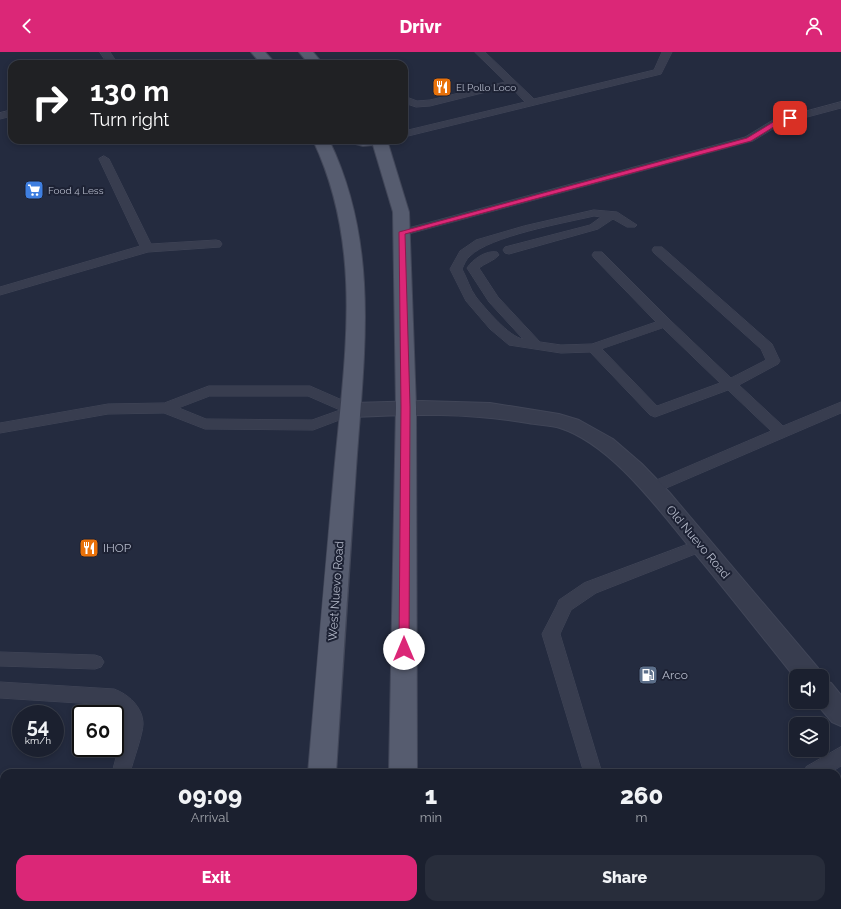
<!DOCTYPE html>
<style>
:root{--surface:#1b202f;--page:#282d3b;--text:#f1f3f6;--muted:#a0a3aa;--line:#393e4b;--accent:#db2777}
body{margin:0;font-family:Raleway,sans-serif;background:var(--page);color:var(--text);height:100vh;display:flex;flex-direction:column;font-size:15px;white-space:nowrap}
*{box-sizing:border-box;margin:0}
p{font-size:13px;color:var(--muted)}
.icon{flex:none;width:22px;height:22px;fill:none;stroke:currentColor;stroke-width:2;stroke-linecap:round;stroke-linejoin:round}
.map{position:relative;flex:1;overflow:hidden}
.side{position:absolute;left:0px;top:717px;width:841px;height:140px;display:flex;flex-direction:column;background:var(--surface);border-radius:12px 12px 0 0;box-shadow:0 2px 6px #0003,0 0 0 1px var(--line)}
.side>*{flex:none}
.top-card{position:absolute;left:8px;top:8px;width:400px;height:84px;border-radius:12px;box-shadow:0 2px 6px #0003,0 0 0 1px var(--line);background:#202124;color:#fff;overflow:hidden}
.tools{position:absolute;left:789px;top:617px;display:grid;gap:8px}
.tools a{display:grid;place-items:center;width:40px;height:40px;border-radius:8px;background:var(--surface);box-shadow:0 2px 6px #0003,0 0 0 1px var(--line);font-size:20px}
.speed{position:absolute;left:12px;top:653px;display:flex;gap:8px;font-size:20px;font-weight:700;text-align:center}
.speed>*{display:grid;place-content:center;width:52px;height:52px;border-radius:50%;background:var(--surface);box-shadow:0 2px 6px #0003,0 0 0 1px var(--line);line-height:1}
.speed small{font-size:10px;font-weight:400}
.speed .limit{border:2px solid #111;border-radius:6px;background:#fff;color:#111}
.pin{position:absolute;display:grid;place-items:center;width:34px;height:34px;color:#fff;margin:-17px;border-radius:8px;box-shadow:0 2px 6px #0006}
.me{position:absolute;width:44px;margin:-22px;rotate:0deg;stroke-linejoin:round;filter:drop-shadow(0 0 3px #0008)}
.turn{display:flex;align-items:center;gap:14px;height:84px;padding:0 16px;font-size:18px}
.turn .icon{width:52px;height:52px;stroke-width:2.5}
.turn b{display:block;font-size:28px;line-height:34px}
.eta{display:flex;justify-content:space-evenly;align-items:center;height:68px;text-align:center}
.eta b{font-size:24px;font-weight:800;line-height:28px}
.cta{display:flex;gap:8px;margin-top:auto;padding:8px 16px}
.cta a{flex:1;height:46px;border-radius:12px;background:var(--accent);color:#fff;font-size:16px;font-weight:800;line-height:46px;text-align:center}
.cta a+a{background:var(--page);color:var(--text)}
header{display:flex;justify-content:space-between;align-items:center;height:52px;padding:0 16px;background:var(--accent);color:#fff;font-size:18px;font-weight:800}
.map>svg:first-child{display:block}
</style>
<header><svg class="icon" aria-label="back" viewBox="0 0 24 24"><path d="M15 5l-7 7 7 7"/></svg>Drivr<svg class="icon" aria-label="person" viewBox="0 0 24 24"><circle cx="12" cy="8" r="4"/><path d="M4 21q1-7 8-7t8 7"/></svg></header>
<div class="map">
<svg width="841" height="857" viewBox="0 0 841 857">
<rect width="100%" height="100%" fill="#242b3f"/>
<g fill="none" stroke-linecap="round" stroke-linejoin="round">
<defs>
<g id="service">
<path d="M100 0H110L118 12H108Z"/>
<path d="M475 0H485L534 47 654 18 662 0H672L661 22 404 85V79L525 50 510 34 430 54 416 55 404 51V44L417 49 430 48 505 30Z"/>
<path d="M841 50V56L781 72 753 89 405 183H397L395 181 397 179 745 85 773 68Z"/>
<path d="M12 58V64L0 67V61Z"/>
<path d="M104 104 109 107 151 192 216 188 220 189 222 192 220 195 148 200 0 243V235L140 194 99 107Z"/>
<path d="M594 158 617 160 637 173 635 175H627L613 167 598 177 509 202 505 201 503 198 505 195 590 173 601 165 594 164C564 171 490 184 470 204 466 207 464 213 462 217 467 226 470 237 476 245 485 256 509 285 523 287L489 250 467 216C473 207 486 198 497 200L499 203C494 209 485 211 479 216L498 245 540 290 561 293 592 292 656 270 594 206 592 203 594 200H602L670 268 731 326 766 308 761 297 654 201 652 198 654 195H662L772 292 780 309 778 312 739 333 783 374 841 350V361L657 440 652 442 647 440 644 436 647 432 771 379 728 338 655 365 650 363 590 300 561 301 509 293 490 277 466 249 450 217 460 199 476 188 524 174ZM663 276 720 331 657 354 602 297Z"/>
<path d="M209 334H310L358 355 360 358 358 361 313 378 205 377 164 361 108 362 0 381V371L108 352 164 351ZM210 344H308L340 358 312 368 206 367 179 356Z"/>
<path d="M702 487 708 489 710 493 708 497 596 541 571 558 560 582 602 721H584L542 582 557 553 559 548 584 531Z"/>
<path d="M0 600 95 603 101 605 104 610 101 615 95 617 0 614Z"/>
<path d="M0 630 114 637C128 642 143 655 143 672 143 682 133 709 130 721H112L125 671 122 661 110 653 0 646Z"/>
<path d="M841 695V714L830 721H804L806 715Z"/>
<path d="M4 834V853H7L0 855V835Z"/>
<path d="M811 853H832L833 857H812Z"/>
</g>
<g id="minor">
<path d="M422 349 490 351 559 362 579 368 613 387 642 412 669 440 818 616 822 624H796V627C760 582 725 537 688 493 656 454 610 392 560 376 550 373 538 373 528 371 470 361 411 362 353 365L346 363 343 358 346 353 353 351Z"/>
<path d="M822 628 831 631 841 643V674L832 670 815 650H822Z"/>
</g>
<g id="primary">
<path d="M251 0H265L276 12H261Z"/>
<path d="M299 0H313L323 12H309Z"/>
<path d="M313 88H329C383 200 362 314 355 432 348 529 342 625 336 721H308C316 625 324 529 333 433 343 315 366 200 313 88Z"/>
<path d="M349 88H387L409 160 416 355 417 721H389L396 355 393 160 373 93 363 94 352 91Z"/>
<rect x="297" y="853" width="30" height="4"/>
<rect x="386" y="853" width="30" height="4"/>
</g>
</defs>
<!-- service casing -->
<use href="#service" stroke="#414658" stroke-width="1"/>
<!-- minor casing -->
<use href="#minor" stroke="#414658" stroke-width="2"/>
<!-- primary casing -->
<use href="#primary" stroke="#414658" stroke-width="2"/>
<!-- service -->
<use href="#service" fill="#383d4f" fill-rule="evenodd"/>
<!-- minor -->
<use href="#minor" fill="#383d4f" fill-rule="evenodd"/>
<!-- primary -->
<use href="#primary" fill="#565c6f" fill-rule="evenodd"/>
</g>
<!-- route -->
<path fill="#db2777" stroke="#8e194d" d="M790 65 793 66 792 68 780 71 751 89 405 182 410 355 409 597 408 600 404 602 400 600 399 597 401 355 399 180 747 86 775 69Z"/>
<!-- icons -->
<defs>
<symbol id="restaurant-square" viewBox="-11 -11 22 22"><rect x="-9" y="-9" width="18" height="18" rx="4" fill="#e8710a" stroke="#1d2234"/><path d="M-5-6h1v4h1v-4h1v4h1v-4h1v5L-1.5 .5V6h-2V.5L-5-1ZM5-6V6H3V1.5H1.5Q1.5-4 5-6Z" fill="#fff"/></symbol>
<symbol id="supermarket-square" viewBox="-11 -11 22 22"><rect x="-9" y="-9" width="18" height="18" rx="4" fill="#3f7fe0" stroke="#1d2234"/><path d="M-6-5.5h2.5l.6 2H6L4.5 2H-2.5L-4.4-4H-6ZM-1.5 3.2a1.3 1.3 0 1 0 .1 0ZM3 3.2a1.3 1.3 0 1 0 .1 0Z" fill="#fff"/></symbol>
<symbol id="fuel-square" viewBox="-11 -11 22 22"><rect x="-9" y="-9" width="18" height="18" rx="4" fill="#5c6f8a" stroke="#1d2234"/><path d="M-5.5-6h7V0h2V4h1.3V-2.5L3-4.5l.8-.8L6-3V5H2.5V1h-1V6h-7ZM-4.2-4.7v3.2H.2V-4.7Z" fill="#fff"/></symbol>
</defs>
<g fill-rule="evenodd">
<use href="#restaurant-square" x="431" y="24" width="22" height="22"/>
<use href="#supermarket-square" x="23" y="127" width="22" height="22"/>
<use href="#restaurant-square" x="78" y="485" width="22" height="22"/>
<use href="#fuel-square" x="637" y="612" width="22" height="22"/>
</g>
<g text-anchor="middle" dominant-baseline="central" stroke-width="4" stroke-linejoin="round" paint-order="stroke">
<!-- far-poi labels -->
<g font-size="10" fill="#b4b9c9" stroke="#1d2234" text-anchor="start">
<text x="456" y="35">El Pollo Loco</text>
<text x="48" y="138">Food 4 Less</text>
</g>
<!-- street labels -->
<g font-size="12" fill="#b4b9c9" stroke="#1d2234">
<text transform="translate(698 490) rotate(50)">Old Nuevo Road</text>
<text transform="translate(336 539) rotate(-86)">West Nuevo Road</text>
</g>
<!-- poi labels -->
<g font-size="12" fill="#b4b9c9" stroke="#1d2234" text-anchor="start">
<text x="103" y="496">IHOP</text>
<text x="662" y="623">Arco</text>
</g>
</g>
</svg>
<div class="tools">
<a><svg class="icon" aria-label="sound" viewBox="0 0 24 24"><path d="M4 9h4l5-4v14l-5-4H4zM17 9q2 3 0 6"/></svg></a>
<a><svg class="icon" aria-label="layers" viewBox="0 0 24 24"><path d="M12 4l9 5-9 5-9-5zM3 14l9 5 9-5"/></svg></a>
</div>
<div class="speed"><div>54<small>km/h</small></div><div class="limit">60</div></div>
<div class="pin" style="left:790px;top:66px;background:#d93025"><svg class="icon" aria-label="arrive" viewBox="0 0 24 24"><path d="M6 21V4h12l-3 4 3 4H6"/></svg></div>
<svg class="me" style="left:404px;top:597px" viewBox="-20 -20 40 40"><circle r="19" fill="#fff"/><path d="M0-13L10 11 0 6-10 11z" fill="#db2777"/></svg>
<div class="top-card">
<div class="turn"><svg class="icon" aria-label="right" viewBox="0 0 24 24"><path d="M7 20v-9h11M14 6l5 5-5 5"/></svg><div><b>130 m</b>Turn right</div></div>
</div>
<section class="side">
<div class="eta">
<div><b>09:09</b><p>Arrival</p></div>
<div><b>1</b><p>min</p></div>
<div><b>260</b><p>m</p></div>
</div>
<div class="cta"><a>Exit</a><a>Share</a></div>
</section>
</div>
